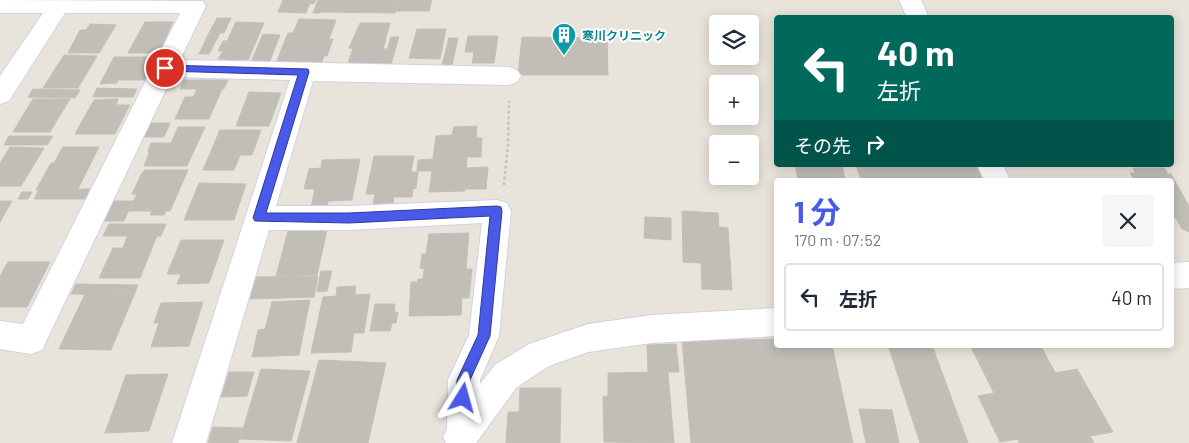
<!DOCTYPE html>
<html lang="ja">
<meta charset="utf-8">
<style>
:root{--surface:#fff;--page:#f6f6f7;--text:#1f2937;--muted:#747a83;--line:#e0e1e3;--accent:#495ae8}
body{margin:0;font-family:Barlow,"Noto Sans JP",sans-serif;background:var(--page);color:var(--text);height:100vh;display:flex;flex-direction:column;font-size:19px;white-space:nowrap}
*{box-sizing:border-box;margin:0}
p{font-size:16px;color:var(--muted)}
.icon{flex:none;width:28px;height:28px;fill:none;stroke:currentColor;stroke-width:2;stroke-linecap:round;stroke-linejoin:round}
.map{position:relative;flex:1;overflow:hidden}
.drawer{position:absolute;left:774px;top:178px;width:400px;height:170px;display:flex;flex-direction:column;background:var(--surface);border-radius:5px;box-shadow:0 2px 12px #0003}
.drawer>*{flex:none}
.hud{position:absolute;left:774px;top:15px;width:400px;height:152px;border-radius:5px;box-shadow:0 2px 12px #0003;background:#00695c;color:#fff;overflow:hidden}
.buttons{position:absolute;left:709px;top:15px;display:grid;gap:10px}
.buttons a{display:grid;place-items:center;width:50px;height:50px;border-radius:5px;background:var(--surface);box-shadow:0 2px 12px #0003;font-size:25px}
.pin{position:absolute;display:grid;place-items:center;width:42px;height:42px;color:#fff;margin:-21px;border:2px solid #fff;border-radius:50%;box-shadow:0 1px 5px #0007}
.me{position:absolute;width:55px;margin:-28px;rotate:8deg;stroke-linejoin:round;filter:drop-shadow(0 0 4px #0008)}
.turn{display:flex;align-items:center;gap:18px;height:105px;padding:0 20px;font-size:22px}
.turn .icon{width:65px;height:65px;stroke-width:2.5}
.turn b{display:block;font-size:35px;line-height:42px}
.then{display:flex;align-items:center;height:48px;padding:0 20px;background:#0003;gap:10px;font-size:19px}
.round{display:grid;place-items:center;flex:none;width:52px;height:52px;border-radius:5px;background:var(--page)}
.headline{display:flex;align-items:center;justify-content:space-between;height:85px;padding:0 20px}
h1{font-size:30px;font-weight:700;line-height:38px;color:var(--accent)}
ul{padding:0;list-style:none}
li{display:flex;align-items:center;gap:15px;height:68px;margin:0 10px 8px;padding:0 10px;border:2px solid var(--line);border-radius:5px}
li div{flex:1}
li b{display:block;font-size:19px}
li em{font-style:normal}
.map>svg:first-child{display:block}
</style>
<div class="map">
<svg width="1189" height="443" viewBox="0 0 1189 443">
<rect width="100%" height="100%" fill="#e9e4db"/>
<!-- building -->
<g fill="#c1beb7" stroke="#c4c0b5">
<path d="M283 0H316L314 4 310 3 306 13 278 12Z"/>
<path d="M318 0H326L321 13H313Z"/>
<path d="M326 0H399L395 13 322 12Z"/>
<path d="M399 0H432L429 11H396Z"/>
<path d="M217 18H231L224 33H209Z"/>
<path d="M299 19 336 20 329 39H333L327 56H324L321 64 276 63 288 33H293Z"/>
<path d="M145 22H173L167 35H169L160 53H128Z"/>
<path d="M236 22 264 23 248 60 218 59 223 51H218L223 41H227Z"/>
<path d="M360 23H390L383 49 349 48Z"/>
<path d="M90 24 116 25 99 53H68L80 30H86Z"/>
<path d="M417 29H446L440 59 409 58Z"/>
<path d="M209 33H220L209 54H199Z"/>
<path d="M263 34 280 35 269 63 251 62Z"/>
<path d="M468 36H498L494 63H472L474 52H465Z"/>
<path d="M391 37H399L391 64H383Z"/>
<path d="M522 37 607 38 608 75H518Z"/>
<path d="M449 38H458L452 65H442Z"/>
<path d="M353 48 383 49H387L383 64 348 63Z"/>
<path d="M64 55 97 56 78 88H43Z"/>
<path d="M114 57H158L147 80H118L117 83 100 84Z"/>
<path d="M184 80H228L224 89H180Z"/>
<path d="M97 88 137 89 133 97H93Z"/>
<path d="M33 89 80 90 75 98 28 97Z"/>
<path d="M197 89H222L209 119H175L185 97H193Z"/>
<path d="M249 92 281 93 269 126H236Z"/>
<path d="M33 99H70L50 132H13Z"/>
<path d="M118 99 116 105H130L115 134H75L94 100Z"/>
<path d="M149 123H170L164 137H143Z"/>
<path d="M477 126 476 138H482L481 157H467L465 191 429 192 432 171H417L418 160 433 159 436 136 452 135 454 127Z"/>
<path d="M178 127H205L187 166H144L149 154 148 151 151 143H171Z"/>
<path d="M220 130H261L252 155H240L234 170H203Z"/>
<path d="M9 136H53L47 145H4Z"/>
<path d="M10 147 44 148 21 186H0V163Z"/>
<path d="M63 147H99L78 189 36 190 51 163H54Z"/>
<path d="M374 156H414L411 172H418L416 188 413 189 412 197H394L392 209 372 210 375 194H366Z"/>
<path d="M360 159 352 200 328 201 327 206 311 207 315 189H304L309 169 321 168 322 160Z"/>
<path d="M795 165H842L845 180H798Z"/>
<path d="M856 165H977L983 180H861Z"/>
<path d="M488 167 486 189H465L466 168Z"/>
<path d="M1133 168H1164L1168 174H1171L1189 206V232L1182 229 1176 218H1171V180H1134L1130 173H1135Z"/>
<path d="M145 170H188L170 211H166L164 215H150L152 211H129L137 194H132L142 173Z"/>
<path d="M199 183 246 184 234 220H184Z"/>
<path d="M92 189 87 199H34L39 190Z"/>
<path d="M22 192H32L28 199H18Z"/>
<path d="M0 201H12L0 222Z"/>
<path d="M111 201H133L124 221H101Z"/>
<path d="M682 211 718 213 719 227 728 228 732 290 702 289 701 263 683 262Z"/>
<path d="M645 217 671 218V240L644 238Z"/>
<path d="M109 224H166L161 236H103Z"/>
<path d="M327 230 317 275 276 276 288 231Z"/>
<path d="M469 233 466 269H472L469 298H462L461 315 409 316 411 282H417L418 279H423L424 269 420 268 422 254H426L429 234Z"/>
<path d="M127 236H157L140 278H99L113 248H123Z"/>
<path d="M181 240H224L209 283 177 284 181 274H167Z"/>
<path d="M8 262H50L27 307H0V276Z"/>
<path d="M321 271H332L327 291 317 292Z"/>
<path d="M318 276 314 297 250 299 256 277Z"/>
<path d="M76 284 138 285 134 295 71 294Z"/>
<path d="M356 286 355 295 370 294 364 333H354L351 352 311 353 323 297 336 296 337 287Z"/>
<path d="M85 294 134 295 111 350 59 349Z"/>
<path d="M310 300 299 355 252 357 258 330 265 329 272 302Z"/>
<path d="M203 302 189 346 151 347 159 323H154L161 303Z"/>
<path d="M375 304H395L394 312H398L396 323H392L390 331H370Z"/>
<path d="M776 339V345H832L853 443H691L682 341Z"/>
<path d="M676 344 679 372H648L647 345Z"/>
<path d="M888 345H932L968 443H920Z"/>
<path d="M970 345H1040L1094 443H1019L1018 439 1000 442 978 396 994 393Z"/>
<path d="M319 360 386 363 368 443H297Z"/>
<path d="M261 369 310 371 291 441 240 439Z"/>
<path d="M1077 369 1113 432 1090 436 1055 373Z"/>
<path d="M229 372H254L247 396 221 397Z"/>
<path d="M668 372 674 443 604 442 603 397 608 396V373Z"/>
<path d="M168 374 149 431 105 433 126 375Z"/>
<path d="M520 388H561L560 443H506L508 412H519Z"/>
<path d="M859 409 892 410 899 443H866Z"/>
<path d="M213 427 243 428 238 443H208Z"/>
</g>
<g fill="none" stroke-linecap="round" stroke-linejoin="round">
<defs>
<g id="street">
<path d="M0 0 203 1 206 6 180 60 509 67 517 70 521 76 517 82 509 85 313 81 276 206H349L497 200 507 203 511 211 499 336 480 380V384L495 365 529 344 588 324 652 315 776 308V336L652 343 588 352 549 366 517 387 476 443H446L443 437 447 429 448 380 469 335 482 223 349 230H269L206 443H172L290 80 172 77 42 350 31 354 0 349V321L23 324 180 13H65L9 101 0 104V76L43 13H0Z"/>
<path d="M899 0H921L929 18H907Z"/>
<path d="M977 165H1003L1010 180H984Z"/>
<path d="M1189 262V288L1171 289V263Z"/>
</g>
</defs>
<!-- street casing -->
<use href="#street" stroke="#d0d2e0" stroke-width="2"/>
<!-- path -->
<path stroke="#c3c3c3" stroke-width="2.5" stroke-dasharray="3 2.5" stroke-linecap="butt" d="M504 185 508 144 509 101"/>
<!-- street -->
<use href="#street" fill="#fff" fill-rule="evenodd"/>
</g>
<!-- route -->
<path fill="#495ae8" stroke="#2f3a97" d="M165 65 308 69 309 72 266 213H349L497 206 501 207 502 211 490 336 470 380 468 403 463 404 459 403 457 398V380L478 335 490 216 349 223 255 221 253 218 298 75 165 71 160 68Z"/>
<!-- icons -->
<defs>
<symbol id="building-pin" viewBox="-11 -11 22 30"><path d="M0 17L-7.5 6A9.5 9.5 0 1 1 7.5 6Z" fill="#0f9aa8" stroke="#fff"/><path d="M-4-6H4V6H1V3H-1V6H-4ZM-2.5-4.3h1.7v1.8h-1.7ZM.8-4.3h1.7v1.8H.8ZM-2.5-1h1.7V.8h-1.7ZM.8-1h1.7V.8H.8Z" fill="#fff"/></symbol>
</defs>
<g fill-rule="evenodd">
<use href="#building-pin" x="550" y="21" width="28" height="38"/>
</g>
<g text-anchor="middle" dominant-baseline="central" stroke-width="4" stroke-linejoin="round" paint-order="stroke">
<!-- culture labels -->
<g font-size="12" font-weight="bold" fill="#0d838f" stroke="#fff" text-anchor="start">
<text x="582" y="35">寒川クリニック</text>
</g>
</g>
</svg>
<div class="buttons">
<a><svg class="icon" aria-label="layers" viewBox="0 0 24 24"><path d="M12 4l9 5-9 5-9-5zM3 14l9 5 9-5"/></svg></a>
<a>+</a>
<a>−</a>
</div>
<div class="pin" style="left:165px;top:68px;background:#d93025"><svg class="icon" aria-label="arrive" viewBox="0 0 24 24"><path d="M6 21V4h12l-3 4 3 4H6"/></svg></div>
<svg class="me" style="left:463px;top:398px" viewBox="-20 -20 40 40"><path d="M0-17L14 15 0 8-14 15z" fill="#495ae8" stroke="#fff" stroke-width="4"/></svg>
<div class="hud">
<div class="turn"><svg class="icon" aria-label="left" viewBox="0 0 24 24"><path d="M17 20v-9H6M10 6l-5 5 5 5"/></svg><div><b>40 m</b>左折</div></div>
<div class="then">その先<svg class="icon" aria-label="right" viewBox="0 0 24 24"><path d="M7 20v-9h11M14 6l5 5-5 5"/></svg></div>
</div>
<section class="drawer">
<div class="headline"><div><h1>1 分</h1><p>170 m · 07:52</p></div><a class="round"><svg class="icon" aria-label="close" viewBox="0 0 24 24"><path d="M6 6l12 12M18 6L6 18"/></svg></a></div>
<ul>
<li><svg class="icon" aria-label="left" viewBox="0 0 24 24"><path d="M17 20v-9H6M10 6l-5 5 5 5"/></svg><div><b>左折</b></div><em>40 m</em></li>
</ul>
</section>
</div>
